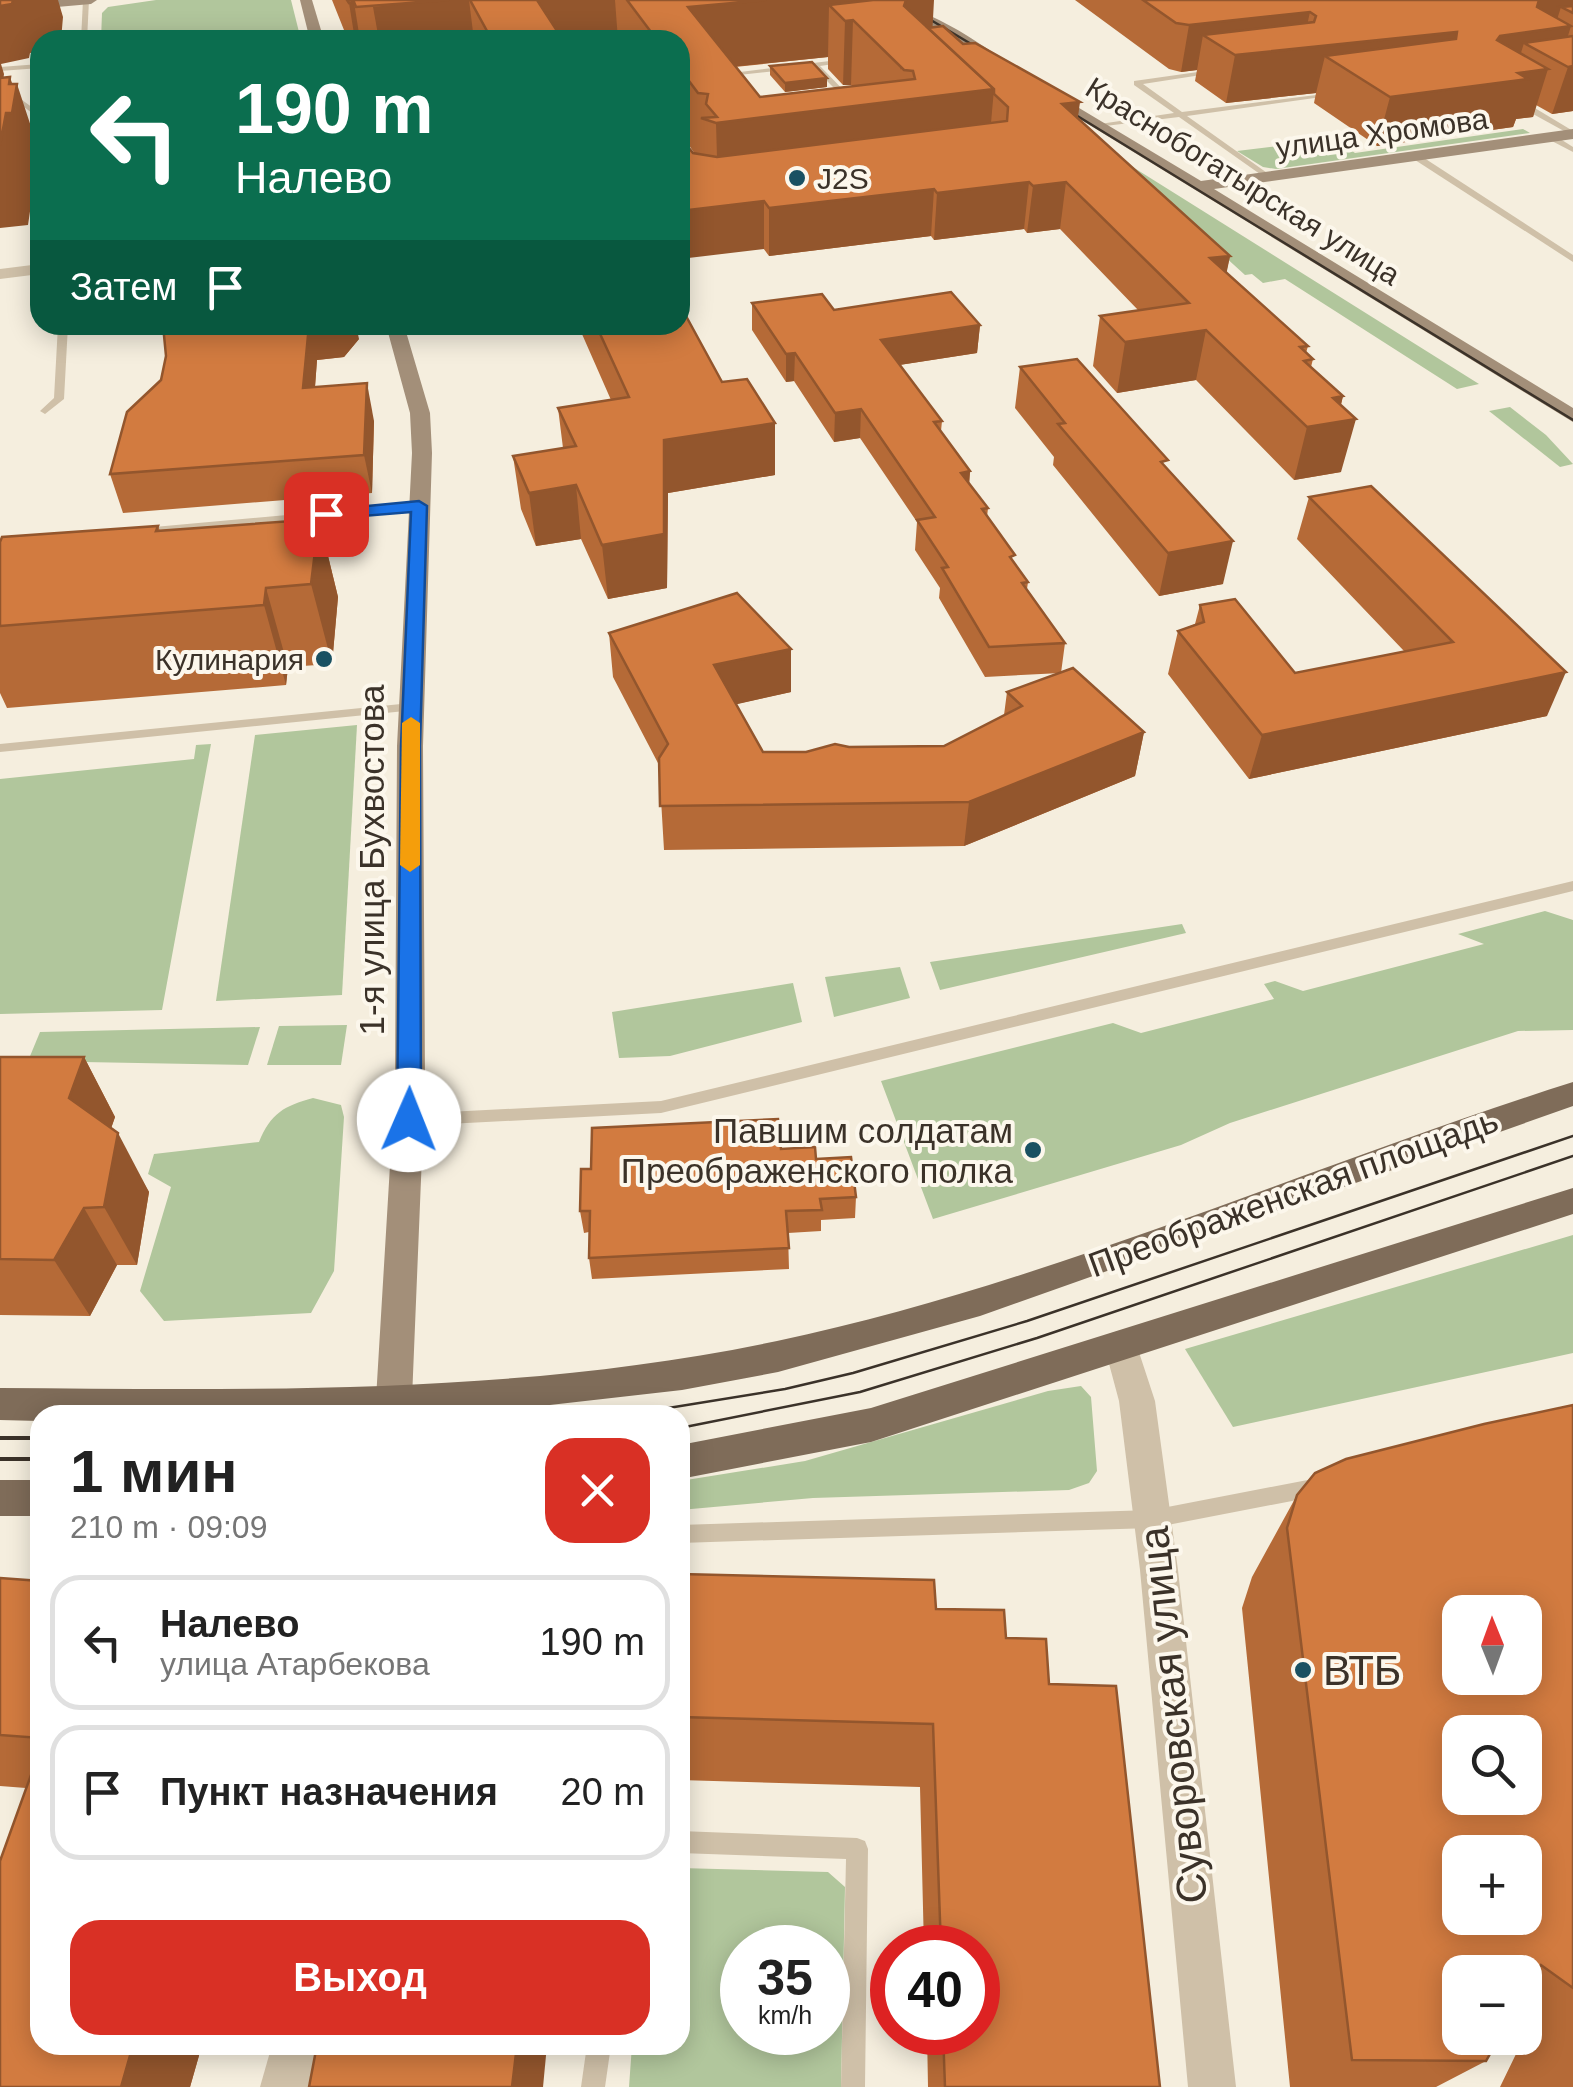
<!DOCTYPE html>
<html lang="ru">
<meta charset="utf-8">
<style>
:root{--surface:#fff;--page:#f6f6f6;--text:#222;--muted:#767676;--line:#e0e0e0;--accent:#d93025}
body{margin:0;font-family:Helvetica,sans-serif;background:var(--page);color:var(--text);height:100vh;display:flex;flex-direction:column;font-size:38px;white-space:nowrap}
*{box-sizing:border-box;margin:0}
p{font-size:32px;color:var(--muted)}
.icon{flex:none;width:55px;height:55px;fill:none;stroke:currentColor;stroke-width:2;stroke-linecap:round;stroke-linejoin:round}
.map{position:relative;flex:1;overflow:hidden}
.sheet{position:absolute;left:30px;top:1405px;width:660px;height:650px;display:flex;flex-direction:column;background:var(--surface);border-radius:30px;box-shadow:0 5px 25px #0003}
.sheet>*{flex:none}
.hud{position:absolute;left:30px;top:30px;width:660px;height:305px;border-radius:30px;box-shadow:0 5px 25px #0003;background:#0b6e4f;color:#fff;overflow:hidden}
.needle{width:65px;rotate:359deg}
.buttons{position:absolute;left:1442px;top:1595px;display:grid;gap:20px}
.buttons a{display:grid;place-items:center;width:100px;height:100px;border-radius:20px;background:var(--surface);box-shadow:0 5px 25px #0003;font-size:50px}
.speed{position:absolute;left:720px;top:1925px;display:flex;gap:20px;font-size:50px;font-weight:700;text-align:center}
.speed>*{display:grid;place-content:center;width:130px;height:130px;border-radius:50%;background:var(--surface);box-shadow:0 5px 25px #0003;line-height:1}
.speed small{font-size:25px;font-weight:400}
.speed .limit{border:15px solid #d22;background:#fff;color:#111}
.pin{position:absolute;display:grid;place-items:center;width:85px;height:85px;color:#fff;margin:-42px;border-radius:20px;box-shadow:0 5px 15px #0006}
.me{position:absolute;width:110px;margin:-55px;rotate:1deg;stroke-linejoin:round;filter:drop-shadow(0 0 8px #0008)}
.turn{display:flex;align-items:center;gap:35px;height:210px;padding:0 40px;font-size:45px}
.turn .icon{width:130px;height:130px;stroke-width:2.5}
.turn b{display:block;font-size:70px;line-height:85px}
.then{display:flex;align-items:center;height:95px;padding:0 40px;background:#0003;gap:20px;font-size:38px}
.round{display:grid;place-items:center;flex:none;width:105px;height:105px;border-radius:30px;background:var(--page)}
.head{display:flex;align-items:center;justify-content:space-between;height:170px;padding:0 40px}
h1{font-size:60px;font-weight:700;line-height:75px}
.primary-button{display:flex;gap:20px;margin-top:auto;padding:20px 40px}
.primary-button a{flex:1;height:115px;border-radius:30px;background:var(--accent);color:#fff;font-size:40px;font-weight:700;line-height:115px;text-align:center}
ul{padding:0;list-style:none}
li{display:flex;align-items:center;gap:30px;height:135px;margin:0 20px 15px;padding:0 20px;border:5px solid var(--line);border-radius:30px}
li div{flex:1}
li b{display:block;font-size:38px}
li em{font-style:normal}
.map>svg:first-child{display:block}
</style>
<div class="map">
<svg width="1573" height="2087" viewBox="0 0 1573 2087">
<rect width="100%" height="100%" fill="#f5eede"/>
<!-- green -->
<g fill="#b1c69c" fill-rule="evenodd">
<path d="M156 0H291L301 40H101L102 13 108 7Z"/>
<path d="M1523 129 1530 133 1276 169 1263 167 1237 151 1335 139 1355 153Z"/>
<path d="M1112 154 1479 384 1457 389 1285 279 1263 283 1252 274 1245 275Z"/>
<path d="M1510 407 1546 435 1573 464 1560 467 1489 411Z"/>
<path d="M357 725 342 995 216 1001 255 735Z"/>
<path d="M211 744 162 1010 0 1014V779L194 759 196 745Z"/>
<path d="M1545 911 1573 920V1030L1518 1031 1230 1123 1181 1145 933 1219 881 1081 1113 1023 1141 1033 1274 999 1264 984 1275 981 1303 991 1484 944 1458 934Z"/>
<path d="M1182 924 1186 933 940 990 930 962Z"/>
<path d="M900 967 910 998 834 1017 825 977Z"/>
<path d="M793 983 802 1022 670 1056 619 1058 612 1012Z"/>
<path d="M347 1025 341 1065H267L279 1026Z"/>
<path d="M260 1027 248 1065 28 1061 40 1032Z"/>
<path d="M313 1098 341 1105 344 1117 334 1271 311 1313 164 1321 140 1291 171 1187 148 1174 154 1154 259 1142C271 1113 284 1106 313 1098Z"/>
<path d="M1573 1235V1353L1233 1427 1185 1349Z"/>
<path d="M1081 1386 1091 1397 1097 1471 1089 1483 1069 1490 813 1498 680 1510V1481L805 1461 1048 1391Z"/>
<path d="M680 1868 828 1872 845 1887 841 2087H629L632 2045H680ZM742 1948H828V2032H742Z"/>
</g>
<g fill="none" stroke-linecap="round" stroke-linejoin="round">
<!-- lane -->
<g fill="#cfc0a8" fill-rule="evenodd">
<path d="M83 0H89L87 40H81Z"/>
<path d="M846 59 848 62 820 66 852 99 849 103 813 67 720 77 716 75Z"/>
<path d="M40 64V68L0 71V67Z"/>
<path d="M1212 70 1214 73 1143 84 1182 112 1332 93 1336 95 1187 116 1270 175 1271 177 1267 179 1179 117 1097 127 1093 125 1174 113 1134 85V81Z"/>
<path d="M0 84 40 113V119L0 89Z"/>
<path d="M1517 101H1523L1573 131V136L1517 105Z"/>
<path d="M40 126V130L0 133V129Z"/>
<path d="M1548 135H1554L1573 147V152L1548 139Z"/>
<path d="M1412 154H1418L1573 255V262L1412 158Z"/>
<path d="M58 325H68L64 399 45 414 40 411 54 398Z"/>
<path d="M419 503 423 504V508L143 534 138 531 143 528Z"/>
<path d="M411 703 415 704V710L0 752V744Z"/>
<path d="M1573 881V891L661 1113 409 1126 403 1124 401 1120 403 1116 409 1114 661 1101Z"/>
<path d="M1318 1478 1325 1481 1327 1487 1325 1493 1318 1496 1152 1528 680 1543V1525L1152 1510Z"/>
<path d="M680 1831 857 1838 865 1841 868 1849 865 2087H841L846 1859 680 1853Z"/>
<path d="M587 2045H611L605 2087H581Z"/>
</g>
<!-- street -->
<g fill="#cfc0a8" fill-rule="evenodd">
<path d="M40 264V274L0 279V269Z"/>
<path d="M1121 1330 1133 1334 1155 1401 1178 1570 1236 2087H1188L1140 1570 1119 1401 1104 1345 1109 1334Z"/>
<path d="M272 2045H318L308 2087H260Z"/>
</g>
<!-- secondary -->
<g fill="#a38f79" fill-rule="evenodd">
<path d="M47 0H97L91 4 0 12V4Z"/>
<path d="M300 0H312L324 40H310Z"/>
<path d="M874 0C912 0 979 39 1008 65L996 68 911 17Z"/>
<path d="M1044 87 1201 181 1573 129V139L1214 189 1573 408V422L1039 94 1037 91Z"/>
<path d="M386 325H404L430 413 432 453 423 746 425 1082 412 1399 407 1410 394 1415 381 1410 376 1399 395 1082 397 746 412 453 410 413Z"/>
</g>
<!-- primary -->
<g fill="#7f6c59" fill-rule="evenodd">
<path d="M1573 1082V1106L980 1316 778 1372 682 1390 488 1412 40 1415V1421L0 1420V1388C259 1390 522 1395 777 1341 1050 1283 1308 1166 1573 1082Z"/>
<path d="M1573 1188V1214L871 1442 680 1479V1445L871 1408Z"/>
<rect x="0" y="1480" width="40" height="36"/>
</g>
<!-- tram-far1 -->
<g stroke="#3b3229" stroke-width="2.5">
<path d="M885 0 919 13 993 57"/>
<path d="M1053 101 1573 420"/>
<path d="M625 1415 785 1389 853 1373 1027 1321 1573 1136"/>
<path d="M680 1428 860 1392 1037 1338 1573 1156"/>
</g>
<!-- tram -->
<g stroke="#3b3229" stroke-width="4">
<path d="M0 1438H40"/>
<path d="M0 1459H40"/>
</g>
</g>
<!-- wall -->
<g fill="#b56a37" fill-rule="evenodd">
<path d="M332 0H871L933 27 963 44 1078 118 1230 256 1226 273 1308 346 1306 353 1313 359 1311 367 1343 396 1341 405V472L1294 480 1196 380 1117 393 1093 366 1100 316 1138 310 1060 229 1027 233 1024 229 934 240 931 236 769 256 693 153 695 154 680 132V40H348ZM828 57V69L843 85H851L853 86 760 97 735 67Z"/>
<path d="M1075 0H1573V111L1552 114 1536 105 1533 117 1516 119 1513 127 1377 146 1314 103 1316 93 1226 103 1195 81 1197 70 1181 72 1169 69Z"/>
<path d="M770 66 827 78V87L785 92 770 75Z"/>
<path d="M752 303 834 310 980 325 977 353 899 365 942 421 941 431 970 471 969 484 988 508 987 517 1014 563 1028 582 1027 589 1065 643 1061 673 985 677 939 598 940 588 915 550 917 522 860 438 834 442 794 381 786 382 752 330Z"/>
<path d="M578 325H680L722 382 775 423V475L668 493 667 588 608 599 581 539 536 546 521 509 513 456 563 448 558 408 611 400Z"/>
<path d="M359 339 344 357 317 360 315 387 374 421 372 493 123 513 110 474 161 380 166 356Z"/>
<path d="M1020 367 1167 468 1223 584 1159 596 1053 465 1054 457 1015 408Z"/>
<path d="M1309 497 1547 716 1249 779 1168 674 1178 631 1195 624 1200 605 1295 673 1404 651 1297 539Z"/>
<path d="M319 519 338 597 332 664 288 667 286 685 7 708 0 693V542L158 526 160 531Z"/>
<path d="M609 633 791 692 736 704 763 752H806L849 747 944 746 1004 715 1007 692 1144 732 1135 776 964 846 664 850 659 765 613 677Z"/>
<path d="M0 1057H84L115 1117 111 1128 149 1192 137 1265H117L90 1316 0 1315Z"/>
<path d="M781 1149 816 1159 856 1197 855 1218 821 1220V1231L788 1233 789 1269 592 1279 589 1258V1232L584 1233 580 1211Z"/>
<path d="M1573 1405V2087H1500L1516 2054 1498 2040 1486 2061 1436 2087H1290L1242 1608 1252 1577 1297 1495ZM1525 1972V2038H1460Z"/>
<path d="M680 1574 936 1609 1006 1638 1049 1684 1160 2087H928L927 2032H978V1948H924L920 1787 680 1780Z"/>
<path d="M0 1578 40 1581V2045H202L190 2087H0V1861L26 1788 0 1786Z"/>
</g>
<!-- shaded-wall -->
<g fill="#93562d">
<path d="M13 0H58L63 17 61 40H40V52L30 53 29 58 1 64 4 74 3 82 0 83V6Z"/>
<path d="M436 0H469L474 40H379L373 7Z"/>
<path d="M470 0H615L618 40H537Z"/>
<path d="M735 0H871L853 20 851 85H843L845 21 829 5 828 57 691 71 629 3Z"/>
<path d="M906 0H934L932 37 903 63 900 70 904 6Z"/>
<path d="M1538 0H1573V13L1561 7 1554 29 1571 26 1560 62 1524 43 1513 79 1518 73 1548 69 1533 117 1516 119 1513 127 1377 146 1390 97 1500 36Z"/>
<path d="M354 2 360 40H355L349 3Z"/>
<path d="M1310 12 1302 48 1457 32 1444 79 1325 56 1316 93 1226 103 1235 55 1203 35 1197 70 1181 72 1189 25Z"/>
<path d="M1573 66V111L1552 114 1568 67Z"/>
<path d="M10 77 15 92 17 84 40 154V175L38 190 33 191 28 225 0 228V145Z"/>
<path d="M827 78V87L785 92V83Z"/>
<path d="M994 89 988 157 718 192 716 123Z"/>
<path d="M1080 102 1074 147 1062 104Z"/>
<path d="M1029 182 1024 229 934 240 937 193Z"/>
<path d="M1066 182 1060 229 1027 233 1033 186Z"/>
<path d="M934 189 931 236 769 256V208Z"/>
<path d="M764 201V249L680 259V211Z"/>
<path d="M1230 256 1220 305 1210 258Z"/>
<path d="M309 325H356L359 339 344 357 317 360 312 426 303 388Z"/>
<path d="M980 325 977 353 880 368 881 340Z"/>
<path d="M1206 330 1196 380 1117 393 1125 342Z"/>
<path d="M795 353 794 381 786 382V354Z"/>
<path d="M367 383 374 421 372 493 364 455Z"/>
<path d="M1343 396 1336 423 1356 419 1341 472 1294 480 1307 427 1333 398Z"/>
<path d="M861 409 860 438 834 442 835 413Z"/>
<path d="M775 423V475L668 493 667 588 608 599 602 545 664 440Z"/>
<path d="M970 471 968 500 961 473Z"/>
<path d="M576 485 581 539 536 546 529 493Z"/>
<path d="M319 519 338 597 332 664 311 584Z"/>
<path d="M1233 541 1223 584 1159 596 1168 553Z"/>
<path d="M266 588 288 667 286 685 264 605Z"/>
<path d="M791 649V692L716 709 714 665Z"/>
<path d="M1566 672 1547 716 1249 779 1262 735Z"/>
<path d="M1144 732 1135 776 964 846 969 802Z"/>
<path d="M84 1057 115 1117 101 1158 69 1098Z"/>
<path d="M118 1133 149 1192 137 1265 104 1207Z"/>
<path d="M84 1208 117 1265 90 1316 54 1260Z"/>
<path d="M133 2045H202L190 2087H121Z"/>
<path d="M517 2045H547L543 2087H512Z"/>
</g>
<!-- building -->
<g fill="#d27b40" stroke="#93562d" stroke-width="2.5" fill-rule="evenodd">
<path d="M0 0H13L12 4 0 6Z"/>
<path d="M347 0H449L356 7 354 2 349 3Z"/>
<path d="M470 0H537L563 40H492Z"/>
<path d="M627 0H766L688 7 760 97 915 79 913 71 904 70 853 20 845 21 829 5 873 0H906L904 6 994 89 716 123 701 118 717 117 706 104 708 94 698 93 680 69V40H657Z"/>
<path d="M1143 0H1539L1537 7 1571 26 1500 36 1497 40 1548 69 1518 73 1528 79 1390 97 1325 56 1456 39 1457 32 1235 55 1203 35 1314 22 1316 16 1310 12 1189 25 1176 23Z"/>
<path d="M1573 6V13L1561 7Z"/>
<path d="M943 26 963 44 975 43 1080 102 1062 104 1230 256 1210 258 1308 346 1300 347 1313 359 1304 361 1343 396 1333 398 1356 419 1307 427 1206 330 1125 342 1100 316 1189 303 1066 182 1033 186 1029 182 937 193 934 189 769 208 764 201 680 211V142H684L693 153 717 157 1007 121 1008 107 994 94V89L928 28Z"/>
<path d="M1573 36V66L1568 67 1524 43Z"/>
<path d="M812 62 827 78 785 83 770 66Z"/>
<path d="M10 77 9 84H17L12 113H6L0 145V78Z"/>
<path d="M951 292 980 325 881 340 942 421 934 422 970 471 961 473 988 508 982 509 1015 555 1010 557 1028 582 1022 583 1065 643 989 647 942 568 948 567 917 520 935 517 861 409 835 413 795 353 786 354 752 303 822 294 834 310Z"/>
<path d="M680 305 722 382 747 379 775 423 664 440V534L602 545 576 485 529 493 513 456 576 446 558 408 629 397 596 325H680Z"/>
<path d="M163 325H309L303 388 367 383 364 455 110 474 127 412 161 380 166 356Z"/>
<path d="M1077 359 1168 460 1161 462 1233 541 1168 553 1058 424 1065 423 1020 367Z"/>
<path d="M1371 486 1566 672 1262 735 1178 631 1204 622 1200 605 1235 599 1295 673 1453 642 1309 497Z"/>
<path d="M319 519 311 584 266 588 264 605 0 626V542L2 537 158 526 156 531Z"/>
<path d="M737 593 791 649 714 665 763 752H806L835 744 849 747 944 746 1022 706 1007 692 1073 668 1144 732 969 802 660 806 659 758 668 744 609 633Z"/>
<path d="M0 1057H84L69 1098 118 1133 104 1207 84 1208 54 1260 0 1259Z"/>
<path d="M778 1119 781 1149 815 1147 816 1159 851 1157 856 1197 820 1199 822 1210 786 1211 789 1248 589 1258 590 1211H580L581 1169H591L592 1128Z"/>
<path d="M1573 1405V1988L1541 1965 1525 1993V1972H1460V2038H1499L1486 2061 1352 2060 1287 1528 1297 1495 1315 1473 1346 1459 1484 1424ZM1460 1612H1525V1678H1460ZM1460 1732H1525V1798H1460ZM1460 1852H1525V1918H1460Z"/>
<path d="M680 1574 934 1580 936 1609 1004 1610 1006 1638 1046 1639 1049 1684 1116 1686 1160 2087H945L943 2032H978V1948H941L933 1724 680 1717Z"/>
<path d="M0 1578 40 1581V1738L0 1735Z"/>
<path d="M40 1750V2045H133L121 2087H0V1861Z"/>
<path d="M317 2045H517L512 2087H309Z"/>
</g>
<!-- route -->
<path fill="#1a73e8" stroke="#114b97" stroke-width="2.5" d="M419 501 427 506 420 746 421 1120 417 1127H401L397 1120 401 746 411 512 326 519 318 514 326 510Z"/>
<!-- slow -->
<path fill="#f59e0b" d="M411 717 420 723V865L410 872 400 865 402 723Z"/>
<!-- markers -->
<g fill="#1a5162" stroke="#fcf7ec" stroke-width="4">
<circle cx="797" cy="178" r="10"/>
<circle cx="324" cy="659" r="10"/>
<circle cx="1033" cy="1150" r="10"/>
<circle cx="1303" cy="1670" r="10"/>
</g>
<g text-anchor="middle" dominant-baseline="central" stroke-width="8" stroke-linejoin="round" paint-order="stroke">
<!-- far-street labels -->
<g font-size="30" fill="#3b3229" stroke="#fcf7ec">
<text transform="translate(1382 133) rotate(-8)">улица Хромова</text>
<text transform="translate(1243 181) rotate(32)">Краснобогатырская улица</text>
</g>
<!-- far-poi labels -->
<g font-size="30" fill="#3b3229" stroke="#fcf7ec" text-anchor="start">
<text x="817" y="178">J2S</text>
<text x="304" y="659" text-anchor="end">Кулинария</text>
</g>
<!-- street labels -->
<g font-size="35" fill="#3b3229" stroke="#fcf7ec">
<text transform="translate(371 860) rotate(-90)">1-я улица Бухвостова</text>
<text transform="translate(1293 1192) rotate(-20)">Преображенская площадь</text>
</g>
<!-- poi labels -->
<g font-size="35" fill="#3b3229" stroke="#fcf7ec" text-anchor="end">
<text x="1013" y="1130">Павшим солдатам<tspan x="1013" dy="40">Преображенского полка</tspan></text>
</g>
<!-- near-poi labels -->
<g font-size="42" fill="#3b3229" stroke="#fcf7ec" text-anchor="start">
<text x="1323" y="1670">ВТБ</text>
</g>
<!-- near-street labels -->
<g font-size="42" fill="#3b3229" stroke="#fcf7ec">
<text transform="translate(1173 1715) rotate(-96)">Суворовская улица</text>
</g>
</g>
</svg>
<div class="buttons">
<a><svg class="needle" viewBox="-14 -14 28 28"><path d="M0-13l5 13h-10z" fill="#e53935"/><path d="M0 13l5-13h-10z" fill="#767676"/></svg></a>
<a><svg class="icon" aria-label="search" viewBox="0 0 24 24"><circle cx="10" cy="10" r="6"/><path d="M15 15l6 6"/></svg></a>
<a>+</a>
<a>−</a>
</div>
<div class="speed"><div>35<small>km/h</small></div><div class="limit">40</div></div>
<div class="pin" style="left:326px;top:514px;background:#d93025"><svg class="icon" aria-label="arrive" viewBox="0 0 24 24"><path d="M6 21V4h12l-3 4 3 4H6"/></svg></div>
<svg class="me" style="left:409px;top:1120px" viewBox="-20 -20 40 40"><circle r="19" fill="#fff"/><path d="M0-13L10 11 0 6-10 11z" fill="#1a73e8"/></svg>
<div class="hud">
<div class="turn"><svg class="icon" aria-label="left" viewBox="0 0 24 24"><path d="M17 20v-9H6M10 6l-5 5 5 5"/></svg><div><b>190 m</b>Налево</div></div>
<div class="then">Затем<svg class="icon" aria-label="arrive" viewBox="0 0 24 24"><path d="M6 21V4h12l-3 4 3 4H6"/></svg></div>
</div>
<section class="sheet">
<div class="head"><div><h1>1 мин</h1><p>210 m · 09:09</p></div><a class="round" style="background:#d93025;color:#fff"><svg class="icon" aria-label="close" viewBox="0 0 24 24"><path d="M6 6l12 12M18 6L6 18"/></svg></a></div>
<ul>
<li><svg class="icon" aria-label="left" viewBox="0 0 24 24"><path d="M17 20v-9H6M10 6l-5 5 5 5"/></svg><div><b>Налево</b><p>улица Атарбекова</p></div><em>190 m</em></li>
<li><svg class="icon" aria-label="arrive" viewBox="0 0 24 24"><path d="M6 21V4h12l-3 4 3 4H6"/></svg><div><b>Пункт назначения</b></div><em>20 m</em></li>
</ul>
<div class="primary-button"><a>Выход</a></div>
</section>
</div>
